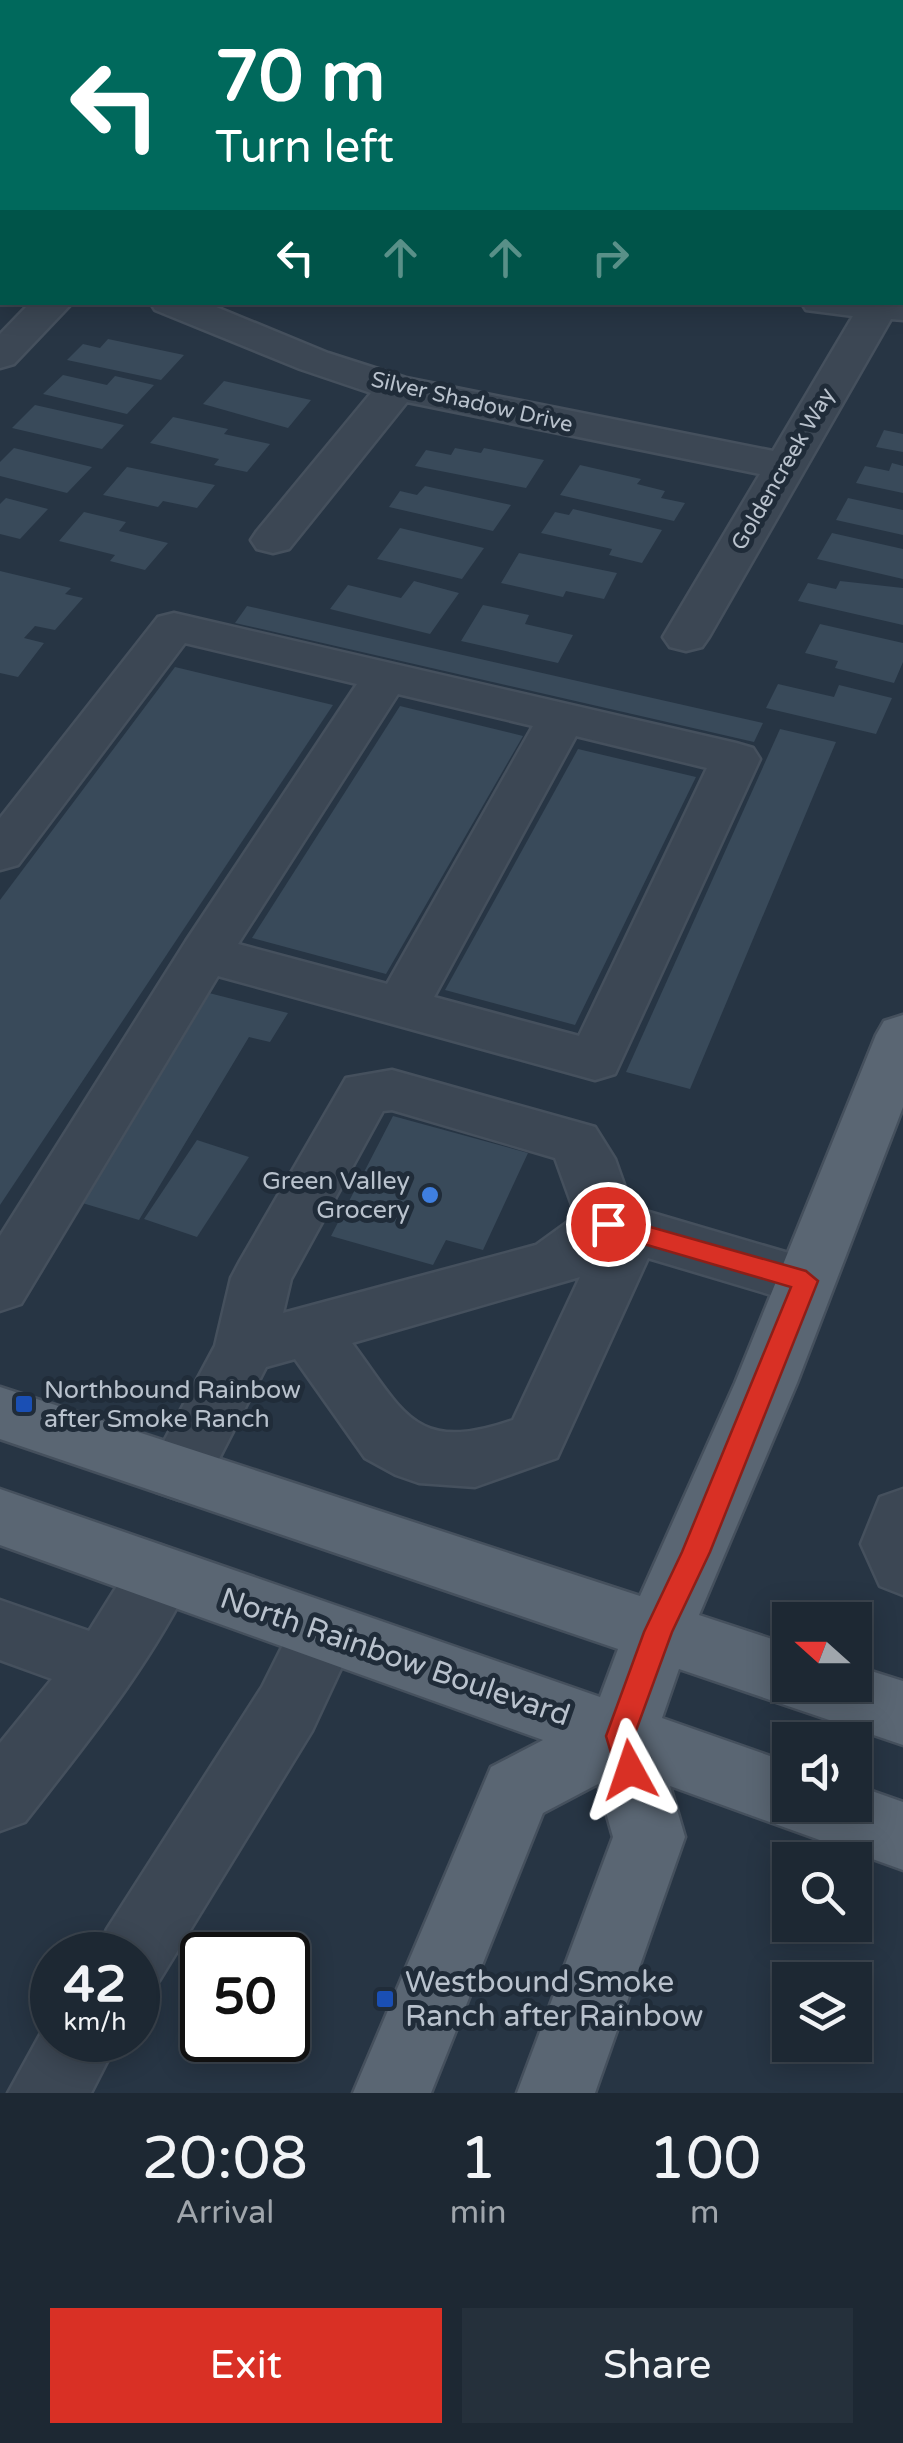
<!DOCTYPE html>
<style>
:root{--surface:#1d2833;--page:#25303b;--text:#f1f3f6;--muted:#a0a6ac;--line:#3b444e;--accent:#d93025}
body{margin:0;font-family:"Varela Round",sans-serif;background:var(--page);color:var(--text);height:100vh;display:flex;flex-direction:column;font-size:38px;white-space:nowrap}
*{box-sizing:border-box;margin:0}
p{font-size:32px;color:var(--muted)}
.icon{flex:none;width:55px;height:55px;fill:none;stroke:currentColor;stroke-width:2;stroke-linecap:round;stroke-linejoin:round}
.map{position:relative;height:2093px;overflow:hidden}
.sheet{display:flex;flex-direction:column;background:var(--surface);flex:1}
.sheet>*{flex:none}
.banner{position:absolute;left:0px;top:0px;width:905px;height:305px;box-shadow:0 5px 25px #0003,0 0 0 2px var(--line);background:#00695c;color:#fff;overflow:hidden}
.needle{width:65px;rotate:291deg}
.tools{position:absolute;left:772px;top:1602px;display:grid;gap:20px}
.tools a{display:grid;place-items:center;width:100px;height:100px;border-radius:0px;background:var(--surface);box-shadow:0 5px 25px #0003,0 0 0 2px var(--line);font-size:50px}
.speed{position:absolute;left:30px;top:1932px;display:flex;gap:20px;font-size:50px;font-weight:700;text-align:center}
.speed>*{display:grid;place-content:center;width:130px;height:130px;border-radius:50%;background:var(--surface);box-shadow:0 5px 25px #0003,0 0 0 2px var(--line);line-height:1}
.speed small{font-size:25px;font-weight:400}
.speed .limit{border:5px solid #111;border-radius:15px;background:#fff;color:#111}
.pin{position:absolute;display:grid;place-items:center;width:85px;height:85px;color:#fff;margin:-42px;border:5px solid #fff;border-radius:50%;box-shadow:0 2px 10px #0007}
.me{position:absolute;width:110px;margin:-55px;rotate:355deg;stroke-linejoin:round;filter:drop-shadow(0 0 8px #0008)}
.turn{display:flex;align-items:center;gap:35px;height:210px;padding:0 50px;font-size:45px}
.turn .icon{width:130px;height:130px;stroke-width:2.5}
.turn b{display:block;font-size:70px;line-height:85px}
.lanes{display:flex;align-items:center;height:95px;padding:0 50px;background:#0003;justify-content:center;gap:50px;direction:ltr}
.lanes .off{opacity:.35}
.eta{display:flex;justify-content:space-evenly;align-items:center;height:170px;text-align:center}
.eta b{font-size:60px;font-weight:600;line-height:70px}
.primary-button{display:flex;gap:20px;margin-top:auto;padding:20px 50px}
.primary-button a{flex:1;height:115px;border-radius:0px;background:var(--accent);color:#fff;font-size:40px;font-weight:600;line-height:115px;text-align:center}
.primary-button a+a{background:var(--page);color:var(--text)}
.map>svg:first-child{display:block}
</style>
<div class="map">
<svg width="903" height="2093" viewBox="0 0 903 2093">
<rect width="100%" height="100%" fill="#273544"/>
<!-- building -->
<g fill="#394a5a">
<path d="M108 339 184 355 161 380 67 360 83 344 100 348Z"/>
<path d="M63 375 107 385 115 376 154 385 127 414 43 394Z"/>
<path d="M224 381 311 400 288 428 203 404Z"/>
<path d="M35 405 124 425 102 449 12 428Z"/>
<path d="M173 417 228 429 224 434 270 444 247 472 214 465 219 459 150 443Z"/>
<path d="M884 430 903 434V452L876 447Z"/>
<path d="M14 448 92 467 67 493 0 476V462Z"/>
<path d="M455 448 481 453 484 448 544 460 526 488 415 466 426 450 451 455Z"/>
<path d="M892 463 903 466V493L856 483 865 466 889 471Z"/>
<path d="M580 465 641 479 637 484 665 491 661 498 685 503 674 521 560 495Z"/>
<path d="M127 467 215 485 197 508 163 501 158 507 103 495Z"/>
<path d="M425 486 511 505 493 531 389 507 400 491 417 495Z"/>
<path d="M6 498 48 509 20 539 0 534V504Z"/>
<path d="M848 498 903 510V535L836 520Z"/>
<path d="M573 509 662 530 642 563 609 555 612 549 541 533 555 512 569 515Z"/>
<path d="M84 512 126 522 119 531 168 543 145 570 110 561 115 555 59 541Z"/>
<path d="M400 528 484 548 462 579 377 559Z"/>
<path d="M832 533 903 549V579L817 559Z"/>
<path d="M519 553 617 573 604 599 566 591 563 597 501 583Z"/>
<path d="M0 571 71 588 65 594 83 598 55 630 35 626 24 638 44 643 18 677 0 673Z"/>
<path d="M414 581 459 593 430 634 330 609 348 585 401 598Z"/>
<path d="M840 581 903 588V625L798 601 808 583 836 589Z"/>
<path d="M483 605 529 615 525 624 573 635 558 663 461 641Z"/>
<path d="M247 606 763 723 754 742 235 623Z"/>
<path d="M820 624 903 643V662L894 683 835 668 838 661 805 653Z"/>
<path d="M175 667 333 705 0 1205V900Z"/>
<path d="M778 684 834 697 839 685 892 698 876 734 766 708Z"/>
<path d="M400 706 523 736 386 974 252 938Z"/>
<path d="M780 729 836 742 690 1089 626 1072Z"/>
<path d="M578 749 696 777 575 1025 445 990Z"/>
<path d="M209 993 288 1013 270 1042 249 1037 139 1220 79 1202Z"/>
<path d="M393 1116 528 1153 483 1250 446 1240 433 1265 331 1236Z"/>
<path d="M197 1140 249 1157 197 1237 144 1219Z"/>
</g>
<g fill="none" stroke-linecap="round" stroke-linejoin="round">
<defs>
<g id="minor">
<path d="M313 0H361L362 2H315Z"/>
<rect x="902" y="76" width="1" height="20"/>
<rect x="0" y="77" width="2" height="21"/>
<rect x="0" y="221" width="2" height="23"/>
<path d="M903 243V266H902V243Z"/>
<path d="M903 296V320L891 319 709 637 702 647 686 651 670 647 663 637 760 474 407 402 289 549 273 553 257 549 251 540 257 531 371 393 300 369 155 310 150 302H204L328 353 406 378 773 451 853 316 806 310 801 302H902Z"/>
<path d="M31 302H73L14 364 0 368V334Z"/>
<path d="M174 613 736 743 753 748 760 759 615 1074 595 1080 218 976 21 1304 0 1311V1236L186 941 357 684 185 643 18 865 0 870V818L158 617ZM398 694 533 726 387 984 238 944ZM576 736 707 768 579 1036 434 997Z"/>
<path d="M392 1070 595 1127 615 1159 632 1207 826 1264 835 1281 826 1298 805 1305 648 1258 557 1458 475 1487 419 1483 396 1475 365 1458 295 1359 266 1367 202 1492 179 1500 156 1492 147 1473 215 1346 231 1278 240 1261 346 1078ZM392 1110 555 1158 576 1216 536 1245 283 1313 291 1279 383 1111ZM580 1277 513 1420C415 1454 405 1414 352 1343Z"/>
<path d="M903 1489V1595L880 1586 861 1544 880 1497Z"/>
<path d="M161 1545 185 1554 194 1574C151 1665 87 1742 25 1822L0 1831V1743L52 1679 0 1660V1600L89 1631 137 1554Z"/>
<path d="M324 1602 348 1611 358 1632 312 1731 159 1981 138 1990V1955H96L107 1929 262 1687 300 1611Z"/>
<path d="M52 2013V2040H118L91 2093H8Z"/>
</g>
<path id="major" d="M903 1015V1107L797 1383 699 1615 790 1645V1685H855V1666L903 1681V1745L679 1669 662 1718 790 1763V1805H855V1785L903 1802V1870L670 1786 685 1837 595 2093H517L613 1837 598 1784 543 1813 431 2093H353L491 1767 543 1740 0 1545V1489L600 1697 618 1649 0 1439V1387L640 1596 735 1383 876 1035 884 1021Z"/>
</defs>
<!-- minor casing -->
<use href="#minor" stroke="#45505d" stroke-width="5"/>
<!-- major casing -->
<use href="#major" stroke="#45505d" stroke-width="5"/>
<!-- minor -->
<use href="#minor" fill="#3c4754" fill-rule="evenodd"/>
<!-- major -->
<use href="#major" fill="#5a6673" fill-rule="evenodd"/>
</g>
<!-- route -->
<path fill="#d93025" stroke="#8d1f18" stroke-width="2.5" d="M608 1215 806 1271 818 1281 710 1552 672 1632 634 1736 644 1770 640 1780 630 1784 619 1780 606 1736 644 1632 682 1552 791 1287 599 1231 596 1224Z"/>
<!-- markers -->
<circle fill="#3f7fe0" stroke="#202c39" stroke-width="4" cx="430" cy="1195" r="10"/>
<g fill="#1a4fb4" stroke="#202c39" stroke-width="4">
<rect x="14" y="1394" width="20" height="20" rx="5"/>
<rect x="375" y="1989" width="20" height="20" rx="5"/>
</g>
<g text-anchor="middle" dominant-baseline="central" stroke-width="10" stroke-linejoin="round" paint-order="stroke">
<!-- far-street labels -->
<g font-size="22" fill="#b9c2cd" stroke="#202c39">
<text transform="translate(472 402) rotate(13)">Silver Shadow Drive</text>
<text transform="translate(783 469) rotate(-60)">Goldencreek Way</text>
</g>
<!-- poi labels -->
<g font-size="25" fill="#b9c2cd" stroke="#202c39" text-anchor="end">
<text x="410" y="1181">Green Valley<tspan x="410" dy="29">Grocery</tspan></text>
<text x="44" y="1390" text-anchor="start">Northbound Rainbow<tspan x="44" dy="29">after Smoke Ranch</tspan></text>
</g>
<!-- near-street labels -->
<g font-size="30" fill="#b9c2cd" stroke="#202c39">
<text transform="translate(395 1657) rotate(19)">North Rainbow Boulevard</text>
</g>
<!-- near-poi labels -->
<g font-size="30" fill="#b9c2cd" stroke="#202c39" text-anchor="start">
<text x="405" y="1982">Westbound Smoke<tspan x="405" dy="34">Ranch after Rainbow</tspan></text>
</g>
</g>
</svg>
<div class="tools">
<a><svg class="needle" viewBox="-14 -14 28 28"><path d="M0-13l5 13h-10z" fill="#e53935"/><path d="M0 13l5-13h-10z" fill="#a0a6ac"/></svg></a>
<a><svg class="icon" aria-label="sound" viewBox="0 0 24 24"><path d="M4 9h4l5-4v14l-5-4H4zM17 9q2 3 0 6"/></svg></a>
<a><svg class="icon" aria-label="search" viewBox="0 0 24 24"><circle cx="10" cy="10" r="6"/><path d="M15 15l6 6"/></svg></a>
<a><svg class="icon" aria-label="layers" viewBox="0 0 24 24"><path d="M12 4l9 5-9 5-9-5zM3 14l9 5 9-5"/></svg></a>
</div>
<div class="speed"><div>42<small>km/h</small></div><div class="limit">50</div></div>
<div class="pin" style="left:608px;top:1224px;background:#d93025"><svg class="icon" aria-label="arrive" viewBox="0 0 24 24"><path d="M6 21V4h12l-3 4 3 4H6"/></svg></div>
<svg class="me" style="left:630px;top:1770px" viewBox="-20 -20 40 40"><path d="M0-17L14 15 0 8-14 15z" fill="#d93025" stroke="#fff" stroke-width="4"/></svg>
<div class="banner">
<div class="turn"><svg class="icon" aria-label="left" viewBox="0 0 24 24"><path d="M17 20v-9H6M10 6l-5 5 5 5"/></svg><div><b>70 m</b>Turn left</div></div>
<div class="lanes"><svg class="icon" aria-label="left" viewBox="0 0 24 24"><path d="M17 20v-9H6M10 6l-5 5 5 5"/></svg><svg class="icon off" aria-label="ahead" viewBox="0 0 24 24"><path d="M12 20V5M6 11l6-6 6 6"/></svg><svg class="icon off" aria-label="ahead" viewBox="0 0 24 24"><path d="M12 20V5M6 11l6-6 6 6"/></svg><svg class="icon off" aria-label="right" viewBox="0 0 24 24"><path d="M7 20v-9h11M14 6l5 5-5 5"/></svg></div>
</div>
</div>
<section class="sheet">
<div class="eta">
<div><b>20:08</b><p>Arrival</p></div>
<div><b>1</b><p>min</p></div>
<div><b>100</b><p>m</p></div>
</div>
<div class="primary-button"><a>Exit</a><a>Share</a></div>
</section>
